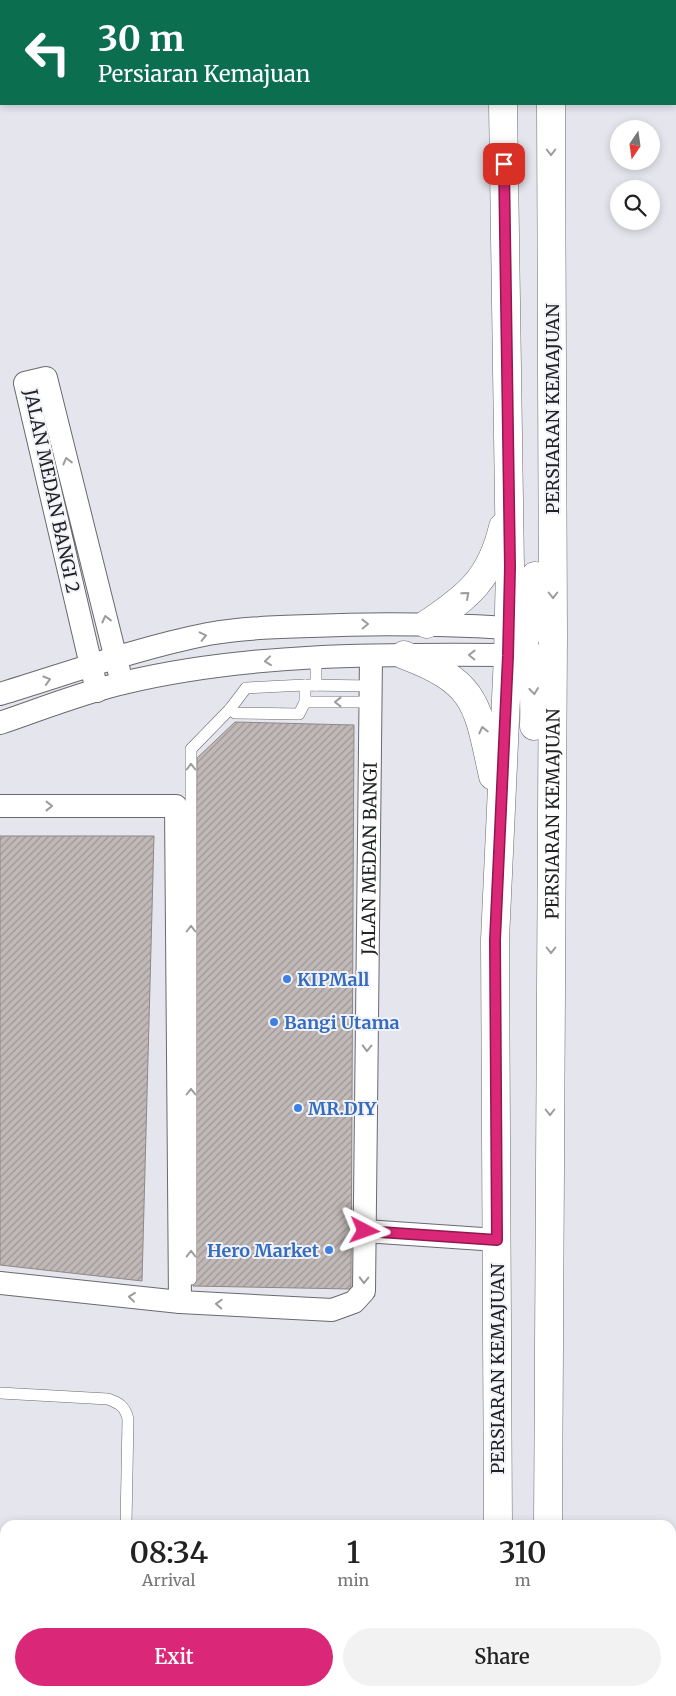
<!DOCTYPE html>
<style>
:root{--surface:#fff;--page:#f2f2f2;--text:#222;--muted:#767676;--accent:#db2777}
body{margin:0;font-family:Merriweather,serif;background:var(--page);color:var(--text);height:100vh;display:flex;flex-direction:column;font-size:19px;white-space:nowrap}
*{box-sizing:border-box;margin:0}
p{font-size:16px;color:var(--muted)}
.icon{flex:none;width:28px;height:28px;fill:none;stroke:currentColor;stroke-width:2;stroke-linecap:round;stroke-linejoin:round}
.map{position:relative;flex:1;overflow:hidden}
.side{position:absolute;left:0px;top:1520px;width:676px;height:176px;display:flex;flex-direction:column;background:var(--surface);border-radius:15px 15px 0 0;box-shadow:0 2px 8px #0003}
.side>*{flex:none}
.hud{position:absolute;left:0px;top:0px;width:676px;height:105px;box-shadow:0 2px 8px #0003;background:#0b6e4f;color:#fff;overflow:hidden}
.needle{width:32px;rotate:193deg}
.controls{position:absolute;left:610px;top:120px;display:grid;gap:10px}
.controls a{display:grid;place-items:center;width:50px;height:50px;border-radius:50%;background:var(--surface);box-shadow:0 2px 8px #0003;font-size:25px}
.pin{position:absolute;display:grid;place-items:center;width:42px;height:42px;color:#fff;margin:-21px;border-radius:10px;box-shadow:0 2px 8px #0006}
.me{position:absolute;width:55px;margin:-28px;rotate:94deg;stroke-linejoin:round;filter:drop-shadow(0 0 4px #0008)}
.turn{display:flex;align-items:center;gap:18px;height:105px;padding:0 15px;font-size:22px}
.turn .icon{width:65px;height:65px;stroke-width:2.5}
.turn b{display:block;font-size:35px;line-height:42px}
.eta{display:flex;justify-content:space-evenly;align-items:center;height:85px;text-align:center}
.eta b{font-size:30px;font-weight:600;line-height:35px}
.primary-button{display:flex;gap:10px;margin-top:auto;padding:10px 15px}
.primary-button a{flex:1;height:58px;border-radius:30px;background:var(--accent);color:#fff;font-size:20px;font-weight:600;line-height:58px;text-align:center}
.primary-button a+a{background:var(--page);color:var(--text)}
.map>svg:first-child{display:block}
</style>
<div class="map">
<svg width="676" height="1696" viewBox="0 0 676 1696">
<defs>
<pattern id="building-hatch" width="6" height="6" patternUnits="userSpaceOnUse" patternTransform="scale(1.25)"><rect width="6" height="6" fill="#c1b9b8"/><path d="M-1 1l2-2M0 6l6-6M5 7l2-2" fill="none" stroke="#9c9695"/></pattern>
</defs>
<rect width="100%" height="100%" fill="#e5e6ed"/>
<!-- building -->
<g fill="url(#building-hatch)" stroke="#8f8887">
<path d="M235 722 354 725 351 1289 193 1286 197 758Z"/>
<path d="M0 836H154L142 1281 0 1265Z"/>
</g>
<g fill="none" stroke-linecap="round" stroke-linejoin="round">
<defs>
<g id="lane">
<path d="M316 685V658"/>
<path d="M305 702H370"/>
<path d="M230 709 235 713 299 714 305 702V685"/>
<path d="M191 1279V749L230 709 246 688 305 685 371 686"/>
<path d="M0 1393 108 1399C119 1403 125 1406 128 1419L126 1525"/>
<path d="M0 1605H5"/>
<path d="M124 1696V1691"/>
</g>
<g id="street">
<path d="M97 691 25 383 46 378 122 683"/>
<path d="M0 694C69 673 138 648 208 634 242 628 277 627 311 626 377 623 442 624 508 628"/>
<path d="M0 723C41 709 81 693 123 683 247 653 381 654 508 655"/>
<path d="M0 806H176L180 1302"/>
<path d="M365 1231 497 1240"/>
<path id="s1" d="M0 1283 180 1302 332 1310 354 1302 364 1291 371 657"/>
</g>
<g id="secondary">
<path d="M502 0V1"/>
<path d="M551 0V1"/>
<path d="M427 624C469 596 491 578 503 527"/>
<path d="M514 631C535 652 535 698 534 726"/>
<path d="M404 655C478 683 477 704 493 776"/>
<path d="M508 655C535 642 534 602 535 576"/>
<path d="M498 1525 495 940 508 655 510 567 503 104"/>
<path id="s2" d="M548 1525 553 637 551 104"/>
<path d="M499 1691V1696"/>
<path d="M547 1696V1691"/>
</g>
</defs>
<!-- lane casing -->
<use href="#lane" stroke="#69696f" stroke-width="12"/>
<!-- street casing -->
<use href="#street" stroke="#69696f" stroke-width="24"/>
<!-- secondary casing -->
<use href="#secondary" stroke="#69696f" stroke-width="29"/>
<!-- lane -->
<use href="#lane" stroke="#fff" stroke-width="11"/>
<!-- street -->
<use href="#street" stroke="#fff" stroke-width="22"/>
<!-- secondary -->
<use href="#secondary" stroke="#fff" stroke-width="28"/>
</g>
<!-- one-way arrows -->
<defs><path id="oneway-chevron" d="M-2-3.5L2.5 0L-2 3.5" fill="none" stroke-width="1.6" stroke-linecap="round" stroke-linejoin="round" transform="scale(1.25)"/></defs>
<g stroke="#9b9c9c">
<use href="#oneway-chevron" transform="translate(551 152) rotate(90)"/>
<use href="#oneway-chevron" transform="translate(67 461) rotate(-104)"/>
<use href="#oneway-chevron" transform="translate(466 595) rotate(-41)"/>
<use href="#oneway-chevron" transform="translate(553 595) rotate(90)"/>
<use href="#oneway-chevron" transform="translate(106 619) rotate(-104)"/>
<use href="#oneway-chevron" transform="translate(365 624) rotate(-1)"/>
<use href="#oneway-chevron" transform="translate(203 636) rotate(-13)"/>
<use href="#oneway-chevron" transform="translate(472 655) rotate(-179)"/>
<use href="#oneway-chevron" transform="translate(268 661) rotate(174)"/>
<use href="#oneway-chevron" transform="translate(47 680) rotate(-17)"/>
<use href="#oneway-chevron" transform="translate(534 691) rotate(83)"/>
<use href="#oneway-chevron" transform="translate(338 702) rotate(180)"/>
<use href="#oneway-chevron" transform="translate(483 730) rotate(-103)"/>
<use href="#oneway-chevron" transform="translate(191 767) rotate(-90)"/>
<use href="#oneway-chevron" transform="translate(49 806)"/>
<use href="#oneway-chevron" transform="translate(191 929) rotate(-90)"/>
<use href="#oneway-chevron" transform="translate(551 950) rotate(90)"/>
<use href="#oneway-chevron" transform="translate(367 1048) rotate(91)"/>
<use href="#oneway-chevron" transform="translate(191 1092) rotate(-90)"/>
<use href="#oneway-chevron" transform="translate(550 1112) rotate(90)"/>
<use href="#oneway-chevron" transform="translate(191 1254) rotate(-90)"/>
<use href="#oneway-chevron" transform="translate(364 1280) rotate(91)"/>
<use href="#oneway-chevron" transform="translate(132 1297) rotate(-174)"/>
<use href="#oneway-chevron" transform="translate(219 1304) rotate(-177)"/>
</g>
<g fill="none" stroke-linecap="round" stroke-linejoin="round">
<defs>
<path id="route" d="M365 1231 497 1240 495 940 508 656 510 567 504 164"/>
</defs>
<!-- route casing -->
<use href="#route" stroke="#8e194d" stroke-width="12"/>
<!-- route -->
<use href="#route" stroke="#db2777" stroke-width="9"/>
</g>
<!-- markers -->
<g fill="#3f7fe0" stroke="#f2f3fa" stroke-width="2">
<circle cx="287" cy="979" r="5"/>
<circle cx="274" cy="1022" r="5"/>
<circle cx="298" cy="1108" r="5"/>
<circle cx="329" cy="1250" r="5"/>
</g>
<g text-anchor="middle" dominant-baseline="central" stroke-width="4" stroke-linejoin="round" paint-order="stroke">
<!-- street labels -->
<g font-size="18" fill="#212224" stroke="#f2f3fa">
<text transform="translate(552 409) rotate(-90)">PERSIARAN KEMAJUAN</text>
<text transform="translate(52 491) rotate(78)">JALAN MEDAN BANGI 2</text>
<text stroke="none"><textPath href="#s2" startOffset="711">PERSIARAN KEMAJUAN</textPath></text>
<text stroke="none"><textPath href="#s1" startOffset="804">JALAN MEDAN BANGI</textPath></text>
<text transform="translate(497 1369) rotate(-90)">PERSIARAN KEMAJUAN</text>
</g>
<!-- shop labels -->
<g font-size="18" font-weight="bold" fill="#366cbe" stroke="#f2f3fa" text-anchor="start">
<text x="297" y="979">KIPMall</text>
<text x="284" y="1022">Bangi Utama</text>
<text x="308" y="1108">MR.DIY</text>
<text x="319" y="1250" text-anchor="end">Hero Market</text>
</g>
</g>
</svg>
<div class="controls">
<a><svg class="needle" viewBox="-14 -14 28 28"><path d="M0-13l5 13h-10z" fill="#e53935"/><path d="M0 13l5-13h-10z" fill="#767676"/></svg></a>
<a><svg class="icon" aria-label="search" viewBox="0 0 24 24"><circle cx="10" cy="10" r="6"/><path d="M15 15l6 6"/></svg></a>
</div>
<div class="pin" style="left:504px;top:164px;background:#d93025"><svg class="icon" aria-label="arrive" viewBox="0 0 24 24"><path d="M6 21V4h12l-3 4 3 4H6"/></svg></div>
<svg class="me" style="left:365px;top:1231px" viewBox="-20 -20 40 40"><path d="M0-17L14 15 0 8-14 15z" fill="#db2777" stroke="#fff" stroke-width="4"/></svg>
<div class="hud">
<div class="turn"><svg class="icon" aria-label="left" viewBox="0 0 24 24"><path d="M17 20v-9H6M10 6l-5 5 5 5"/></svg><div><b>30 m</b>Persiaran Kemajuan</div></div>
</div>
<section class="side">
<div class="eta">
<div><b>08:34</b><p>Arrival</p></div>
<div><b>1</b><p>min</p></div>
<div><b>310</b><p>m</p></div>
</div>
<div class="primary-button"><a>Exit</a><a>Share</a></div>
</section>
</div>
